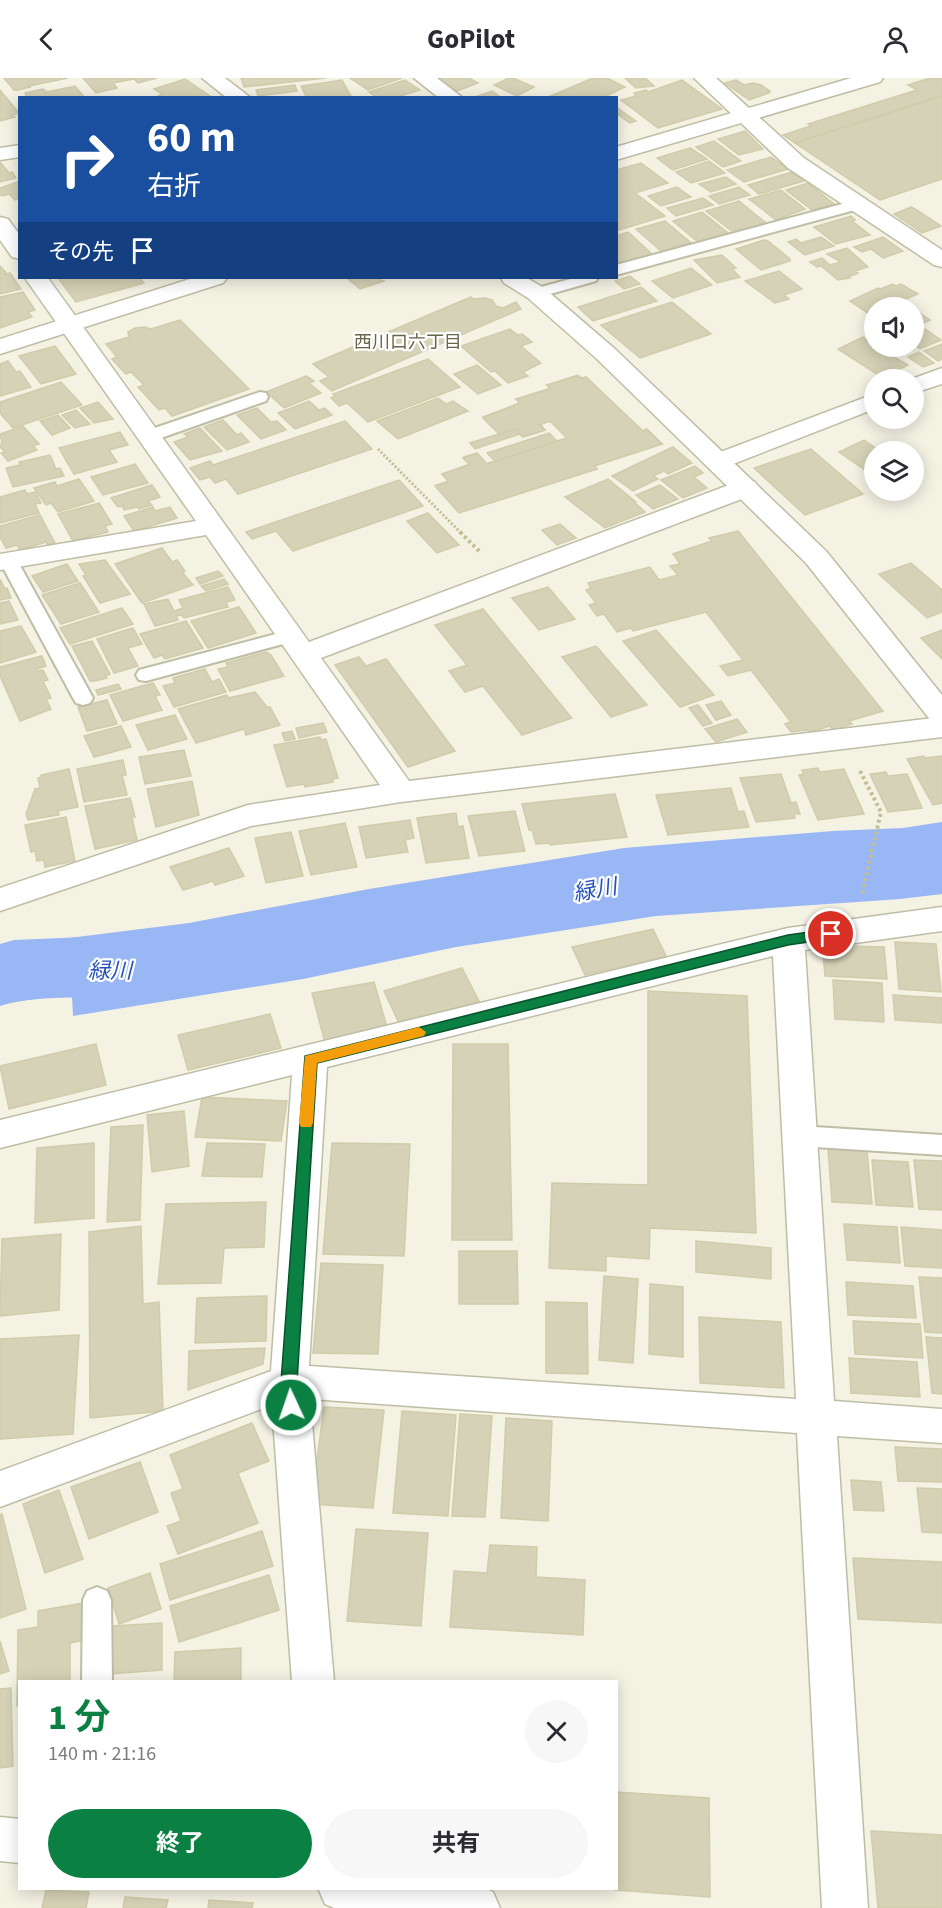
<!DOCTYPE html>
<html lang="ja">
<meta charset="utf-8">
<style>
:root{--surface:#fff;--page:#f7f7f7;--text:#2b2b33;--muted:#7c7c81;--accent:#0b8043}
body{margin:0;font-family:"Source Sans 3","Noto Sans JP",sans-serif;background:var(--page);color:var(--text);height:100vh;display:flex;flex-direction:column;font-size:22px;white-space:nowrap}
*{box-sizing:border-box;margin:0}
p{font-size:20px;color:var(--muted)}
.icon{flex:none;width:33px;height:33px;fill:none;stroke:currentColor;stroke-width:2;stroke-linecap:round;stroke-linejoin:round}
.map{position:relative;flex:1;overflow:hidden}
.sheet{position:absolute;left:18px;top:1602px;width:600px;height:210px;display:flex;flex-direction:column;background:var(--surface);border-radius:0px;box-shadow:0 3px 15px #0003}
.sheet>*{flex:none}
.top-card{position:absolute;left:18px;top:18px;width:600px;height:183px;border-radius:0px;box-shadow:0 3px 15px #0003;background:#1a4fa0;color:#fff;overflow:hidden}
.buttons{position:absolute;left:864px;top:219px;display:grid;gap:12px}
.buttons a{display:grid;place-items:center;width:60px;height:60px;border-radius:50%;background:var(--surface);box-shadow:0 3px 15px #0003;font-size:30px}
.pin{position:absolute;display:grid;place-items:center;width:51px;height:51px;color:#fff;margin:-26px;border:3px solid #fff;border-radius:50%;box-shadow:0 2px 6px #0007}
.me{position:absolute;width:66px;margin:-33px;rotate:357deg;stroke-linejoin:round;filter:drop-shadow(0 0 4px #0008)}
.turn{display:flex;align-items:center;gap:21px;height:126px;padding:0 30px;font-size:27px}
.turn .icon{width:78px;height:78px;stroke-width:2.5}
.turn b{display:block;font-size:42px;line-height:51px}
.then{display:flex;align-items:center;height:57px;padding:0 30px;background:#0003;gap:12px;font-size:22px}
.round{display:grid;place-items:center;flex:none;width:63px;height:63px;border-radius:32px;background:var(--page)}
.headline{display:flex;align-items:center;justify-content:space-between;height:102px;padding:0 30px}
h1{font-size:36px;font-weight:700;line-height:45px;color:var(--accent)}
.primary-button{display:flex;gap:12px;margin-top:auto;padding:12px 30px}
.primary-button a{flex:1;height:69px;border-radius:36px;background:var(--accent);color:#fff;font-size:24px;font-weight:700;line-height:69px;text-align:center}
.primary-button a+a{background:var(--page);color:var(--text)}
header{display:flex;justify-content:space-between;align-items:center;height:78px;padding:0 30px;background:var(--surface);font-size:27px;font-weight:700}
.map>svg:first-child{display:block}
</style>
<header><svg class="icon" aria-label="back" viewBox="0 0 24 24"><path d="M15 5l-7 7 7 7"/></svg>GoPilot<svg class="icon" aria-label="person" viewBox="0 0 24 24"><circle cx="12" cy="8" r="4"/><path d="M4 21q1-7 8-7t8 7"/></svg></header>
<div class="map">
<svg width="942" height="1830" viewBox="0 0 942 1830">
<rect width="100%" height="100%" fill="#f3f2e3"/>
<!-- water -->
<path fill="#99b6f5" d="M942 744V816L900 821 656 838 456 869 303 901 73 938 69 860 189 845 369 811 624 770 833 753 903 750Z"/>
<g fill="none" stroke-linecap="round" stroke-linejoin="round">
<!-- river -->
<path fill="#99b6f5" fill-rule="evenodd" d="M181 849 209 858 221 879 209 900C177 910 143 915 110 918 73 921 36 917 0 928V866L14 862 110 858Z"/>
</g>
<!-- building -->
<g fill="#d5d2b7" stroke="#d0ccaa" stroke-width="1.5">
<path d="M4 0H68L29 8 30 9 18 12H14Z"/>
<path d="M83 0H157L138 5 134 1 113 5 117 10 96 15Z"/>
<path d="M241 0H326L244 9Z"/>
<path d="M350 0H402L368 12Z"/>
<path d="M438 0H469L478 5 455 14 435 1Z"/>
<path d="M509 0H513L534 9 517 18 494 7Z"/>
<path d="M593 0H607L625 9 602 20H546Z"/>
<path d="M625 0H645L654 8 636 10Z"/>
<path d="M930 0H942V18L795 65 783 57 811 48 808 46 917 12 908 7Z"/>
<path d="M185 1 213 20H160L158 18 162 16 154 11Z"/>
<path d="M342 2 352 20H307L301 8Z"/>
<path d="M405 2 420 12 394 20H378L369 14Z"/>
<path d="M682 2 722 31 658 50 621 22 636 18 634 15 646 12 648 14Z"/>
<path d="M736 2 744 7 753 5 761 7 770 13 767 14 769 15 749 22 725 5Z"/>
<path d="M295 7 297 13 258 18 256 12Z"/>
<path d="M75 8 85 20H27L25 15 43 11 47 14Z"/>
<path d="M0 12 19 35 12 37 15 39 0 43Z"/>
<path d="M492 13 502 20H472Z"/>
<path d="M942 18V101L880 122 795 65Z"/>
<path d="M616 29 636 43 630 45 616 35Z"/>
<path d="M745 53 763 71 739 77 718 61Z"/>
<path d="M714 63 741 83 723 89 696 69Z"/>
<path d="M690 70 707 81 673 92 657 80Z"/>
<path d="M771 79 788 91 744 104 727 92Z"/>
<path d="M709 83 725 95 691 105 676 94Z"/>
<path d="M0 84 9 95 12 94 16 100 0 104Z"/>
<path d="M641 85 668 105 635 115 665 138 616 153V92Z"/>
<path d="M792 94 804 103 759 116 748 107Z"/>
<path d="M726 99 736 106 711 114 699 106Z"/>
<path d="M20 103V121L15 122 9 116 2 118 0 116V110Z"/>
<path d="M808 105 834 126 812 132 786 112Z"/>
<path d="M677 109 691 119 661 128 648 118Z"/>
<path d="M739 109 750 117 719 126 709 118Z"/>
<path d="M781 112 805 131 776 142 749 121Z"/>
<path d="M703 120 713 127 676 138 667 130Z"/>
<path d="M739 123 766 145 733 154 706 133Z"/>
<path d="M911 129 915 131 941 148 922 155 894 136Z"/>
<path d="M702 134 728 155 698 164 673 143Z"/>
<path d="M851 138 855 142 852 143 870 157 836 166 814 149Z"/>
<path d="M665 143 691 165 661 173 636 151Z"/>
<path d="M628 154 653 177 622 186 616 181V158Z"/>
<path d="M821 159 834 168 805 177 788 164 796 161 801 165Z"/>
<path d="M883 159 903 173 883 180 871 171 862 174 854 169Z"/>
<path d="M764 162 768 163 790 181V183L761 192 736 171Z"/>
<path d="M847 170 868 189 855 193 858 195 848 199 850 200 838 202 821 188 817 189 810 184 822 180 830 187 841 184 827 176Z"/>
<path d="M722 177 736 190 732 191 740 199 717 205 694 182Z"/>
<path d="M0 188 7 196 10 195 21 211 0 216Z"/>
<path d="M691 190 712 207 673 220 652 203Z"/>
<path d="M779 193 802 211 784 217 789 221 775 225 745 203Z"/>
<path d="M630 198 640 206 624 211 615 203Z"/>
<path d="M58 200H140L144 205 76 224Z"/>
<path d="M353 200H375L384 203 360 211 348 201Z"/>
<path d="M893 206 896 208 901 206 918 216 904 222 897 220 911 230H874V239L850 223 878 210 880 211Z"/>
<path d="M641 209 657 223 593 243 578 229Z"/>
<path d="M23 214 35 232 28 234 32 239 0 250V219Z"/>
<path d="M471 219 473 221 485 220 492 222 496 228 503 230 516 224 521 231 332 313 320 303 329 299 313 286Z"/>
<path d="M672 224 711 256 640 280 601 247Z"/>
<path d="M914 231 930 242 914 249Z"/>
<path d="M180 242 249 311 172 338 165 330 159 332 138 309 144 307 131 294 126 296 112 281 117 279 106 266 129 259 128 254 135 250 145 249 151 251Z"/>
<path d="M510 251 518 257 522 256 532 264 521 268 541 285 523 294 528 298 508 305 495 293 491 294 461 268Z"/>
<path d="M925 251 941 262 920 271 914 266V256Z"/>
<path d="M863 259 874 268 908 287 894 294 898 296 886 302 838 271Z"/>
<path d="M942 266V281L938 283 924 273Z"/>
<path d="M55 268 76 296 41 306 19 278Z"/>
<path d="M919 274 934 285 923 289 908 279Z"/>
<path d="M428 281 460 309 368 344 347 325 339 328 331 320 335 318 333 316Z"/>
<path d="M8 283 16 294 20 293 31 309 0 318V286Z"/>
<path d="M477 287 501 307 478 316 454 296Z"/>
<path d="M578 297 581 300 586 299 642 353 647 351 662 366 594 388 597 391 460 434 436 407 449 403 442 396 470 386 464 379 477 375 486 386 495 383 487 375 549 355 557 363 568 360 551 343 540 346 545 352 523 359 520 356 475 371 470 365 515 351 499 355 483 339 520 325 516 321 551 310 547 307Z"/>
<path d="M306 298 314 303 309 305 321 315 284 330 266 314Z"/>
<path d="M577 298 581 301 586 299 643 353 647 352 662 366 594 388 597 391 459 435 435 408 449 404 442 396 470 387 463 380 477 375 487 386 567 360 550 343 539 347 545 352 523 359 515 351 499 356 483 340 520 325 516 321 551 311 547 307Z"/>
<path d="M61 304 82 327 13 350 0 335V324Z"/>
<path d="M438 320 446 326 453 323 468 333 398 361 377 343Z"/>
<path d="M309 323 319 332 325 330 332 337 295 351 278 335Z"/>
<path d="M98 324 113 341 94 345 80 330Z"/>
<path d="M257 330 271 344 277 343 286 352 261 361 237 337Z"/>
<path d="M76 332 90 346 75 350 62 337Z"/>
<path d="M58 337 70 350 52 357 40 343Z"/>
<path d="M223 342 237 357 241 355 249 364 227 372 204 349Z"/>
<path d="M345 343 372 371 238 416 226 401 215 405 210 399 200 402 190 390 210 383 213 387Z"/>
<path d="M23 348 39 366 33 368 37 372 8 383 1 375 5 374 0 369 2 364 0 356Z"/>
<path d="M200 350 222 373 190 382 174 364 188 359 184 356Z"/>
<path d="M120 354 128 367 109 372 117 384 74 396 59 370Z"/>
<path d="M864 362 881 374H874V398L839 374Z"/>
<path d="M673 369 692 385 668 396 664 393 653 398 658 401 633 413 612 398Z"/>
<path d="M811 371 863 416 805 437 754 390Z"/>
<path d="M50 377 56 391 60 390 64 398 13 409 6 390 20 387 19 384Z"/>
<path d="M135 386 148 405 103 417 91 399Z"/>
<path d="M695 388 703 395 694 399 707 410 683 420 661 402Z"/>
<path d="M79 401 94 423 58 434 51 425 46 427 34 410 55 404 57 408Z"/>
<path d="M608 401 636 424 635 425 645 434 605 450 565 419Z"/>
<path d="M399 402 423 428 293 473 276 453 252 461 246 454Z"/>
<path d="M152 407 160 419 148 423 152 427 139 431 137 429 124 432 122 428 118 429 111 420Z"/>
<path d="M660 407 678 421 653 431 636 417Z"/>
<path d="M25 412 27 416 35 414 41 425 35 426 39 435 0 445V419Z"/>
<path d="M99 425 112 446 105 448 108 454 73 463 58 436Z"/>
<path d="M153 429 155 433 170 429 177 440 134 453 124 438Z"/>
<path d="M428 435 459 467 437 475 407 443Z"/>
<path d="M40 437 55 465 48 467 46 464 20 472 17 467 6 470 0 459V448Z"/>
<path d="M560 446 576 460 557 467 542 452Z"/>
<path d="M738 453 883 633 849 643 852 646 833 652 830 648 810 654 807 652 791 654 785 646 791 644 751 592 728 598 720 588 743 582 706 534 633 553 631 550 617 554 604 536 597 538 589 527 596 525 586 512 591 510 588 505 650 489 659 502 678 497 670 488 680 486 673 476 712 463 709 460Z"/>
<path d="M162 470 172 484 177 482 185 493 182 494 193 507 142 525 115 486Z"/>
<path d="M105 482 130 516 100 525 83 498 86 497 79 486Z"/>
<path d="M911 485 942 512V534L927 540 879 496Z"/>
<path d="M67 486 78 503 43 514 32 498Z"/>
<path d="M218 493 223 498 200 506 196 500Z"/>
<path d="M0 501 5 511 7 510 11 520 0 522Z"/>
<path d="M224 501 228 506 206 513 201 508Z"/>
<path d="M80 505 99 534 61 546 42 517Z"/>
<path d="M228 509 235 522 226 524 228 529 184 540 182 537 176 538 178 542 155 548 144 526 168 521 174 533 183 530 179 522Z"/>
<path d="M548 509 575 541 539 552 512 520Z"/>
<path d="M9 523 18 542 0 546V525Z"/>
<path d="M239 529 256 555 208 570 191 543Z"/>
<path d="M122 530 133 546 70 566 60 550Z"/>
<path d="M483 531 570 638 572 640 522 657 483 608 465 614 449 593 467 587 435 547Z"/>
<path d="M186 543 203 570 165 581 162 577 154 580 140 556Z"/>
<path d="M21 548 36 574 0 585V553Z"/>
<path d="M133 550 142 566 128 570 138 588 114 595 97 561Z"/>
<path d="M656 552 714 617 680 629 623 563Z"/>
<path d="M942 552V581L921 560Z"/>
<path d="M92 563 110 596 105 598 107 600 95 603H90L72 568Z"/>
<path d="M596 568 647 627 611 639 562 579Z"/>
<path d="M266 574 271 577 284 598 230 613 218 591 228 589 226 585Z"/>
<path d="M42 578 46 588 37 591 38 593 43 592 48 602 43 603 51 620 46 621 51 631 20 643 0 598V589Z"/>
<path d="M359 579 366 588 386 581 455 673 408 689 335 587Z"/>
<path d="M205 591 212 604 219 601 226 614 174 629 163 608 175 605 173 600Z"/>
<path d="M153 605 160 617 155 618 162 632 123 643 110 617Z"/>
<path d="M118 606 121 611 98 617 96 612Z"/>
<path d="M255 614 267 629H270L280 647 246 657 244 651 196 665 178 631 227 617 228 620Z"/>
<path d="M107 622 117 646 87 653 78 629Z"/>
<path d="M721 623 731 637 716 642 706 627Z"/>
<path d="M698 627 712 645 703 648 689 630Z"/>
<path d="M175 637 187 661 148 672 136 647Z"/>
<path d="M737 641 747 654 716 664 705 651Z"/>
<path d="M323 645 327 654 299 660 296 650Z"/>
<path d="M121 648 131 669 94 679 84 658Z"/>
<path d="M292 653 295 661 285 663 282 655Z"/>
<path d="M320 659 321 662 326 661 338 700 333 701V704L305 709 304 706 287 709 274 667Z"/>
<path d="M184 672 191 698 145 706 139 679Z"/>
<path d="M924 678 925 680 942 678V725L933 727 907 681Z"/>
<path d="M123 682 126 697H122L127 717 84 724 77 691Z"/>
<path d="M818 690 820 694 844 691 864 736 818 742 799 697 804 696 802 692Z"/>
<path d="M69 691 78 729 58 733 59 737 28 742 26 736 35 711 40 710 38 700 41 699V697Z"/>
<path d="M886 694 888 698 907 696 922 730 888 734 870 696Z"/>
<path d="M781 696 791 725 796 724 800 736H794L795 740 756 744 740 700Z"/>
<path d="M192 703 199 737 156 749 147 711Z"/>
<path d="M731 710 738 734 744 733 749 749 668 757 656 717Z"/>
<path d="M615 716 627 759 550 767 549 765 536 766 532 752H529L522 726Z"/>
<path d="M130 720 135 739 132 740 137 762 95 771 85 728Z"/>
<path d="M515 733 525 773 479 778 468 738Z"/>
<path d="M456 735 458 749 463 748 469 780 426 785 417 740Z"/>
<path d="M66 739 75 783 45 789 44 782 37 783 35 773 31 774 25 747Z"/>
<path d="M410 742 414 760 405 762 408 774 366 780 359 749Z"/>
<path d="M345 745 357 789 311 797 299 753Z"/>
<path d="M291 754 303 798 266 805 255 760Z"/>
<path d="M229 770 244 798 215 807 213 803 183 812 170 789Z"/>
<path d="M653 851 666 878 585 897 572 869Z"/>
<path d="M895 864 936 866 941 914 899 911Z"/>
<path d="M850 868 884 869 887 901 825 898 823 874Z"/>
<path d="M462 890 479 923 400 947 384 913Z"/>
<path d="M833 902 882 905 884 944 835 941Z"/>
<path d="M374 904 388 953 325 965 312 915Z"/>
<path d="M648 913 747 918 756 1155 650 1150 649 1181 606 1178V1193L549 1190 552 1105 648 1107Z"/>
<path d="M893 917 942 920V945L895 942Z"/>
<path d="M270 936 281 970 188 992 178 957Z"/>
<path d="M96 966 106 1007 9 1031 0 988Z"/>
<path d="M453 966H508L512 1162H452Z"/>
<path d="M202 1019 287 1023 281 1063 195 1059Z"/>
<path d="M184 1033 189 1088 152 1094 147 1037Z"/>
<path d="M143 1047 140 1142 107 1144 111 1049Z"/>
<path d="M94 1065V1140L35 1145 37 1070Z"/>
<path d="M207 1065 265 1066 262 1099 202 1098Z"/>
<path d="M332 1065 410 1066 404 1178 323 1176Z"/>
<path d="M828 1071 867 1073 872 1126 832 1124Z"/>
<path d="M872 1082 908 1084 913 1129 876 1127Z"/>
<path d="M914 1082 942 1083V1132L919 1131Z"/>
<path d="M266 1124 264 1169 224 1170 221 1205 158 1206 166 1126Z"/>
<path d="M844 1146 897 1149 900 1185 847 1182Z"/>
<path d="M141 1148 143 1226 159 1224 163 1333 90 1340 89 1154Z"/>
<path d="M901 1149 942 1152V1190L905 1188Z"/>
<path d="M61 1156 59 1232 0 1238 2 1161Z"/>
<path d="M696 1163 771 1170V1201L696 1194Z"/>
<path d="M459 1173H517L518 1226H459Z"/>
<path d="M321 1185 383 1187 378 1276 313 1275Z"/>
<path d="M604 1198 638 1201 633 1285 599 1282Z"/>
<path d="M919 1199 942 1200V1255L925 1254Z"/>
<path d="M846 1204 913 1208 916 1240 848 1237Z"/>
<path d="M650 1206 683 1209V1279L649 1276Z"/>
<path d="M267 1218 266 1263 195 1265 197 1220Z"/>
<path d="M546 1224 587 1225 588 1296 546 1295Z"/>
<path d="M699 1239 781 1244 784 1310 700 1305Z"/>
<path d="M853 1243 920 1246 923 1280 855 1276Z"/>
<path d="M79 1257 73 1356 0 1361V1261Z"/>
<path d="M926 1259 942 1260V1316L932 1315Z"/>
<path d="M265 1270 263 1286 188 1312 189 1273Z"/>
<path d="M849 1280 917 1284 920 1319 851 1315Z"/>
<path d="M324 1329 384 1332 373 1430 311 1426Z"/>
<path d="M402 1333 456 1337 448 1438 393 1435Z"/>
<path d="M460 1336 492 1338 485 1439 452 1438Z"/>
<path d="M506 1340 552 1343 548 1443 501 1440Z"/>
<path d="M252 1345 269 1383 238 1395 258 1445 178 1476 167 1448 181 1443 171 1415 183 1411 170 1377Z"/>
<path d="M895 1369 942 1371V1404L898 1403Z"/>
<path d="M140 1384 158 1434 89 1461 71 1409Z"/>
<path d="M851 1402 881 1404 884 1433 854 1432Z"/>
<path d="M917 1410 942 1411V1455L922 1454Z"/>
<path d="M59 1412 83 1481 45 1495 23 1426Z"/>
<path d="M2 1436 26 1531 0 1540V1437Z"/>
<path d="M356 1451 428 1455 421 1548 347 1543Z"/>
<path d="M262 1453 273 1488 170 1522 160 1486Z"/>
<path d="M490 1467 537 1469 536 1499 585 1502 583 1557 450 1549 454 1493 487 1495Z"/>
<path d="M853 1480 942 1484V1545L858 1541Z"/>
<path d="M150 1495 161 1531 119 1546 108 1510Z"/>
<path d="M269 1497 279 1532 179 1564 170 1528Z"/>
<path d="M84 1525 86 1562 70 1565V1604H20V1628H17L18 1552 38 1549V1533Z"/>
<path d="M162 1545V1592L110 1596 113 1548Z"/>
<path d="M0 1563 9 1593 0 1596Z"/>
<path d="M241 1570V1604H174L175 1574Z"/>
<path d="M11 1610 13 1688 0 1690V1611Z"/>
<path d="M616 1714 709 1720 710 1819 615 1812Z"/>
<path d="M871 1753 942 1757V1830H878Z"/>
<path d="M46 1812 89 1814 86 1830H42Z"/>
<path d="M125 1819 168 1822 166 1830H123Z"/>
<path d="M209 1822 253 1825 252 1830H208Z"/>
</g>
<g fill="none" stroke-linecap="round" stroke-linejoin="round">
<defs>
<g id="service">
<path d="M857 122 862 124 865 127 862 130 616 197V187Z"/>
<path d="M574 200H598L596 203 536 220 528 215 530 212Z"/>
<path d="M260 314 266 315 268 319 266 323 155 362H143L140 358 143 354Z"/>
<path d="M8 476 15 478 17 482 93 620 90 625 83 627 76 625 73 620 0 484 1 478Z"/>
<path d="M291 552 298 554 301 558 298 562 146 603 139 602 136 597 139 592Z"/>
<path d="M799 1048 942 1057V1077L799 1068 791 1065 787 1058 791 1051Z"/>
<path d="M97 1509 107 1513 111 1522 112 1604H82L83 1522 87 1513Z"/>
</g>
<g id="minor">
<path d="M414 0H437L463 20H439Z"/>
<path d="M694 0H716L804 80 942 172V189L934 187 788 90Z"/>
<path d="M20 67V79L0 82V70Z"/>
<path d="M0 139 8 141 20 157V181L12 179 0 162Z"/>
<path d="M25 200H48L309 564 737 404 746 402 755 404 759 410 755 416 321 580 409 703 942 639V659L401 724 251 748 0 833V810L248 727 380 707 206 457 0 492V476L196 443Z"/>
<path d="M942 290V306L914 315V302H909Z"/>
<path d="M874 316V331L728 388 719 391 710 388 706 383 710 378Z"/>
<path d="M942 829V853L805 872 834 1323 942 1331V1365L837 1358 868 1830H822L797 1355 310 1321 334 1604H292L272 1327 0 1429V1393L271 1293 292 997 0 1070V1042L788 850ZM773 878 796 1321 309 1288 327 989Z"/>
<path d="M0 1739 20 1741V1785L0 1783Z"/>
<path d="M318 1810H485L493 1814 500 1830H334L325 1826Z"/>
</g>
<g id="tertiary">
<path d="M202 0H225L251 20H227Z"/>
<path d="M851 0H883L880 4 616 82V69Z"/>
<path d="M193 200H227L223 205 0 276V261Z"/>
<path d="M501 200H527L544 210 615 271 826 473 942 617V647L932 644 806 485 597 281 528 220 504 205Z"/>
</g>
</defs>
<!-- service casing -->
<use href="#service" stroke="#bfbda5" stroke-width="4"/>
<!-- minor casing -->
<use href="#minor" stroke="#bfbda5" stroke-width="3"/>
<!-- tertiary casing -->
<use href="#tertiary" stroke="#bfbda5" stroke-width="3"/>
<!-- path-far1 -->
<path stroke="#c2be95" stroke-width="3" stroke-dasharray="2 2" stroke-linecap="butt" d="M378 371 461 455"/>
<!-- path -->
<g stroke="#c2be95" stroke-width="4" stroke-dasharray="3 3" stroke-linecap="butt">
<path d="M460 454 481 475"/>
<path d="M860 693 881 734 862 816"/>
</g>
<!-- service -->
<use href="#service" fill="#fff" fill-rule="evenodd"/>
<!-- minor -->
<use href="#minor" fill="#fff" fill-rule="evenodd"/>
<!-- tertiary -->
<use href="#tertiary" fill="#fff" fill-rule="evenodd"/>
</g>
<!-- route -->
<path fill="#0b8043" stroke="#07532c" stroke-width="1.5" d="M831 851 835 853 837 856 835 860 788 867 317 985 297 1304 299 1327 296 1332 291 1334 285 1332 281 1304 305 978 788 857Z"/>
<!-- slow -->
<path fill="#f59e0b" d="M419 949 426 954 424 958 317 985 313 1045 311 1049H301L299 1045 305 978Z"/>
<g text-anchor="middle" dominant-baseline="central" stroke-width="4.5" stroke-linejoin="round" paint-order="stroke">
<!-- far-neighbourhood labels -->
<g font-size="18" fill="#696549" stroke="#fff">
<text x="408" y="264">西川口六丁目</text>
</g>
<!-- water labels -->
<g font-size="22" font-style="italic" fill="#2551b8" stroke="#fff">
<text transform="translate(595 812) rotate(-10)">緑川</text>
<text x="110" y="893">緑川</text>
</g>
</g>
</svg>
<div class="buttons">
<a><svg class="icon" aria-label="sound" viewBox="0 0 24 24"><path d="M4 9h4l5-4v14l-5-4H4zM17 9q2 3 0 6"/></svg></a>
<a><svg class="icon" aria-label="search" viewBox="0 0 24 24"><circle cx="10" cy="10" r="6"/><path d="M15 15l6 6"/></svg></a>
<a><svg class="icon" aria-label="layers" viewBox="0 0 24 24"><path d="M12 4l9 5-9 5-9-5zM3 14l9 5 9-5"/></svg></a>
</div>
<div class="pin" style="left:831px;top:856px;background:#d93025"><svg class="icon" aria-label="arrive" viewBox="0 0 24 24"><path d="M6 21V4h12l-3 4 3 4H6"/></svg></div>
<svg class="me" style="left:291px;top:1327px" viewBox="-20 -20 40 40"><circle r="17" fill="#0b8043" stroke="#fff" stroke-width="3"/><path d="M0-11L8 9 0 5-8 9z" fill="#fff"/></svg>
<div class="top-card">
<div class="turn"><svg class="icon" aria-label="right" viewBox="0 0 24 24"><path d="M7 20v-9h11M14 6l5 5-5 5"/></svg><div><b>60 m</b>右折</div></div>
<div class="then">その先<svg class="icon" aria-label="arrive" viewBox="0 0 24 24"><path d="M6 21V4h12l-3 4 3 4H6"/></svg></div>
</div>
<section class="sheet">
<div class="headline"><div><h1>1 分</h1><p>140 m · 21:16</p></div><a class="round"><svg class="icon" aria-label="close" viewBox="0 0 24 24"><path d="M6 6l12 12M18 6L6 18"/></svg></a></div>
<div class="primary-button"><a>終了</a><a>共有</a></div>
</section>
</div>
